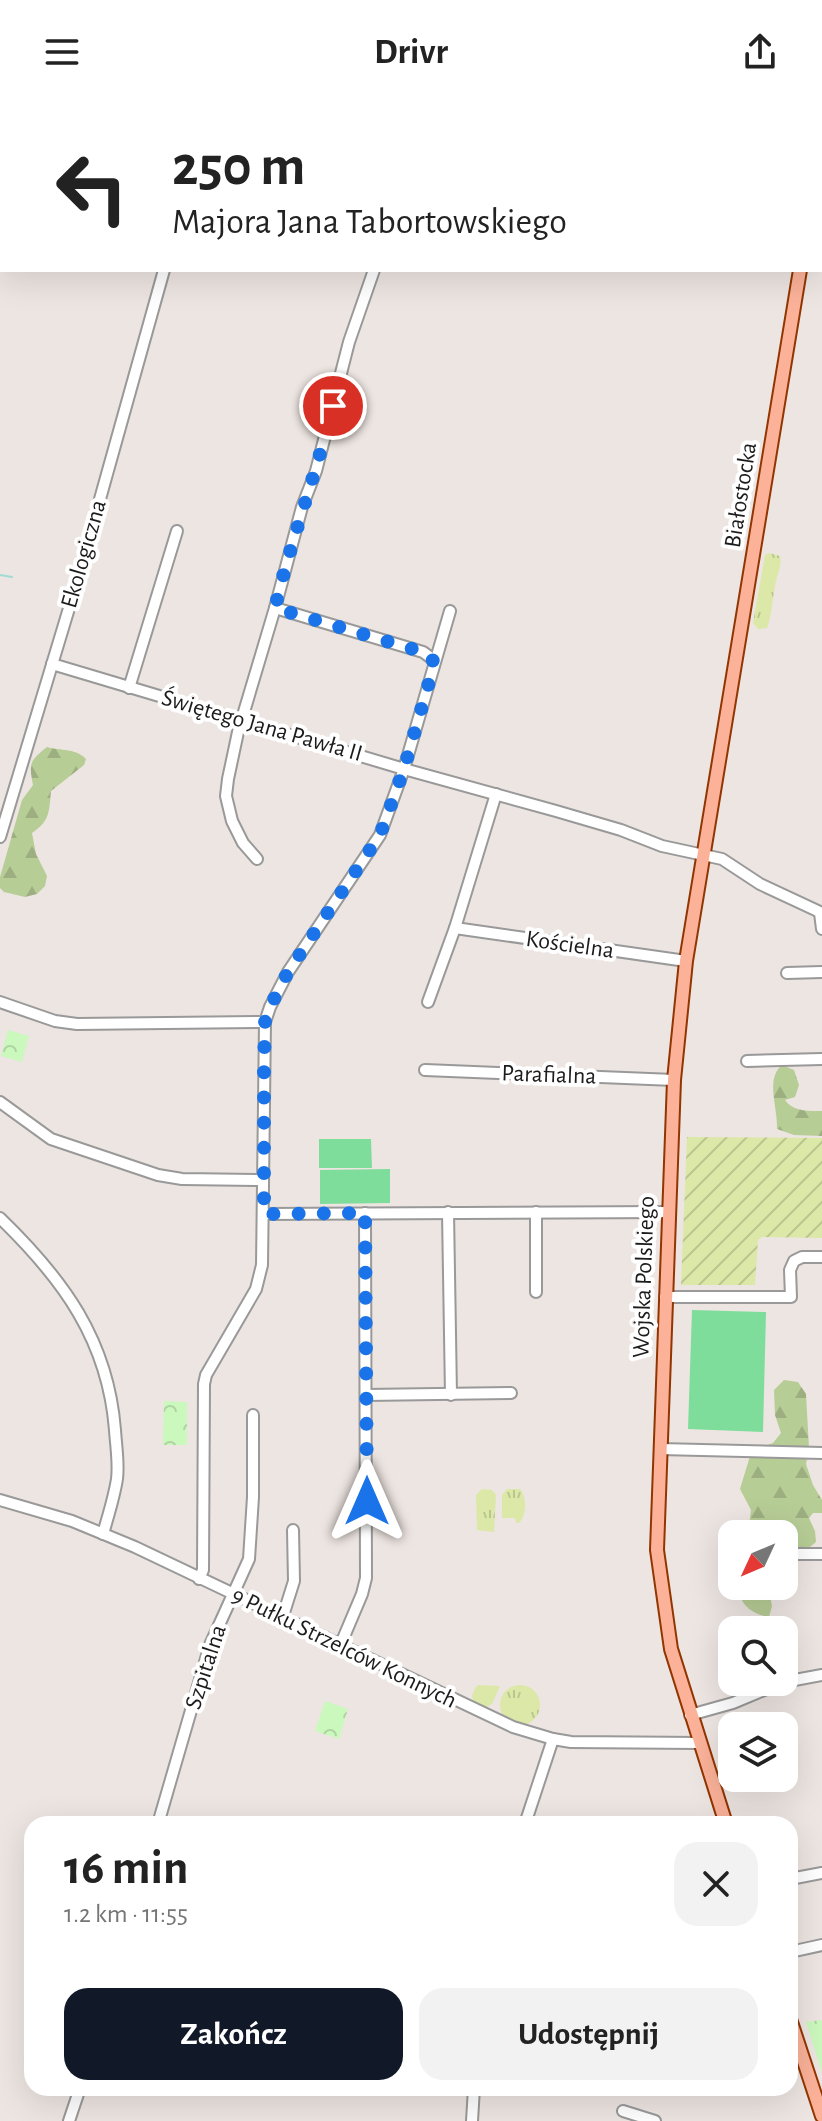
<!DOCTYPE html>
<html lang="pl">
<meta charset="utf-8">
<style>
:root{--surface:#fff;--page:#f2f2f2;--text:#222;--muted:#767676;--accent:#111827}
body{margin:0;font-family:"Alegreya Sans",sans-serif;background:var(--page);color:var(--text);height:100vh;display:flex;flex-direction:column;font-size:30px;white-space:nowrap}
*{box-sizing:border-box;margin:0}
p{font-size:26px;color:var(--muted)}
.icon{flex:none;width:44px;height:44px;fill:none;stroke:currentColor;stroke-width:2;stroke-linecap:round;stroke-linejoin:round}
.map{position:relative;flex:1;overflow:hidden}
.sheet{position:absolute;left:24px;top:1712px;width:774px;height:280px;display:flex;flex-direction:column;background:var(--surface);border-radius:24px;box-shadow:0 8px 32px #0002}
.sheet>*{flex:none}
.guide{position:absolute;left:0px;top:0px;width:822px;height:168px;box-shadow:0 8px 32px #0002;background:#fff;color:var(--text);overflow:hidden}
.needle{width:52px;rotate:226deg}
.buttons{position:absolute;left:718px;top:1416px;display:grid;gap:16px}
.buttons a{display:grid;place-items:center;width:80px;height:80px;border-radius:16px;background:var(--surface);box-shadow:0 8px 32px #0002;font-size:40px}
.pin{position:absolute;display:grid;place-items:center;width:68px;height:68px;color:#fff;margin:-34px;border:4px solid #fff;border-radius:50%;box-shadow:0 2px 8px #0007}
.me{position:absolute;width:88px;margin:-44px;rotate:0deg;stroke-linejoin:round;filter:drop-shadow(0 0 6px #0008)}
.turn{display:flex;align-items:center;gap:28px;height:168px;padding:0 40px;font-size:36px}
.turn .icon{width:104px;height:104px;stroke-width:2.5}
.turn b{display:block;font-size:56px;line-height:68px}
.round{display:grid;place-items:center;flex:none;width:84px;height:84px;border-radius:24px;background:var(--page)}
.head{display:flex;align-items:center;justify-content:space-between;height:136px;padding:0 40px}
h1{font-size:48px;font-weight:600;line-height:60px}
.action{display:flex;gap:16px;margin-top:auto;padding:16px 40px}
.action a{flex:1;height:92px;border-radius:24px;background:var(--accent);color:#fff;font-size:32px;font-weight:600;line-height:92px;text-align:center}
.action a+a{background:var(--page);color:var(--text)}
header{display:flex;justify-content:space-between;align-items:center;height:104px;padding:0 40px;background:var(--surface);font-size:36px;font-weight:600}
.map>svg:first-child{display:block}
</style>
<header><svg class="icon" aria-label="menu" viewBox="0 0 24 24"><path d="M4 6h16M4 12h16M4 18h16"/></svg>Drivr<svg class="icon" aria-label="share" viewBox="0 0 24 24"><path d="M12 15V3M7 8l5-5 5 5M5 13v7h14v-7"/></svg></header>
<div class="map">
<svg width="822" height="2017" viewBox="0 0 822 2017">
<defs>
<pattern id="grass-tufts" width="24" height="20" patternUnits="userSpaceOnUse" patternTransform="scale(2)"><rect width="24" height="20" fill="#dbe8a7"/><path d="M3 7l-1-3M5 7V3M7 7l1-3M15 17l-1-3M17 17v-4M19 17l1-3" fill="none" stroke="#bbc68f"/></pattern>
<pattern id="forest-firs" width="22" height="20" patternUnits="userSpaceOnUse" patternTransform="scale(2)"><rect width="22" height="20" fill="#b7cd96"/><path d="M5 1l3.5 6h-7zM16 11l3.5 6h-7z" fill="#9daf81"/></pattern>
<pattern id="park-crowns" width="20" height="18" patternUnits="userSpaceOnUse" patternTransform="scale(2)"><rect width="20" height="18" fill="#cbf8bd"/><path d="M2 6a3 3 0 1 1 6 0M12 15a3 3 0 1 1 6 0" fill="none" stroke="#aed4a2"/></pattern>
<pattern id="garden-furrows" width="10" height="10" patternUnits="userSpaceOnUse" patternTransform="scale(2)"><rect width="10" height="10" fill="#dbe8a7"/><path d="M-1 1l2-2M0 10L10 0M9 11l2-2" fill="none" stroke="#bbc68f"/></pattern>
</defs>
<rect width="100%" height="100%" fill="#ede5e1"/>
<!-- grass -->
<g fill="url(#grass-tufts)">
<path d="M769 449 780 452C782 463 777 470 775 482 772 497 772 510 767 524L758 525 753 519 765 451Z"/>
<path d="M482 1385 492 1386 496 1391 494 1428 477 1426 476 1391Z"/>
<path d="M507 1385H520C527 1393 527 1411 519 1419H516L515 1414H502V1391Z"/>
<path d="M478 1581 500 1582 492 1600 484 1604 474 1601 472 1592 475 1584Z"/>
<circle cx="520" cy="1601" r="20"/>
</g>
<!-- forest -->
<g fill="url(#forest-firs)">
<path d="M47 643C61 647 76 644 86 655L84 661 51 687C49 708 50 717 32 729L36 750 47 772 45 782 37 790 25 793 4 788 0 784V773L22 696 33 681C29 660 29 657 47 643Z"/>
<path d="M782 961 794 966 799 981 795 993 785 996C793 1008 809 1007 822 1007V1032L794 1031 777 1025C778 1003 765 975 782 961Z"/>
<path d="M784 1276 798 1278 806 1290 809 1344 806 1360 813 1381 822 1396V1409H813L809 1414 815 1427 816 1438 805 1447 788 1446 784 1442V1430L772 1427 766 1430H748L751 1406 740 1385 750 1352 761 1343 773 1339 781 1329 775 1311 774 1286Z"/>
<path d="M745 1482H768L772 1502 769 1513C756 1511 743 1504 740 1491Z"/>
</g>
<!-- park -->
<g fill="url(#park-crowns)">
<path d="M8 926 29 932 22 958 1 952Z"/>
<path d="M164 1297 187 1298V1341H163Z"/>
<path d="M325 1597 348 1605 339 1635 315 1627Z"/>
<path d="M822 1916V1969L806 1918Z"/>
</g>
<!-- garden -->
<path fill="url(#garden-furrows)" d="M687 1033 822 1034V1134L762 1133 758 1136 755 1181H681Z"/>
<!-- pitch -->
<g fill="#7fdd9b">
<path d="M319 1035H371L372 1064H319Z"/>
<path d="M390 1065V1099L320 1100V1066Z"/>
<path d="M692 1206 766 1208 763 1328 688 1325Z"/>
</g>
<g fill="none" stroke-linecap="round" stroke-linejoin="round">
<!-- stream -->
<path stroke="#a1dbd6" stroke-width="2" d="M0 471 12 473"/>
<defs>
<g id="minor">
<path d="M631 0 637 2"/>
<path d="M210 2 211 0"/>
<path d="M426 2 427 0"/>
<path d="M820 58 822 59"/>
<path d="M275 504 423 548 434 556"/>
<path d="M52 560 404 665 556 707 621 726 662 742 722 755 760 780 822 809"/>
<path d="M129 584 177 427"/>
<path d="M0 733 76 481 164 166"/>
<path d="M257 755 243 739 232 717 226 692 228 675 238 628 275 504 302 403 316 367 349 238 374 166"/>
<path d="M820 809 822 825"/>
<path d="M455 824 686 857"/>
<path d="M787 869 822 868"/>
<path d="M0 898 55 917 77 920 265 918"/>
<path d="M428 898 455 824 496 690"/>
<path d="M747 957 822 955"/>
<path d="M425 966 674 976"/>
<path d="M0 998 51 1035 158 1071 182 1075 263 1076"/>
<path d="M448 1108 451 1291"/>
<path d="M536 1108V1188"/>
<path d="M264 1110 668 1108"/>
<path d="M0 1114C63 1175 108 1236 115 1326 116 1342 119 1359 117 1375 114 1394 108 1412 103 1430"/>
<path d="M665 1193H791L790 1166 794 1157 802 1153H822"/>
<path d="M366 1291 511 1289"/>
<path d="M660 1345 822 1349"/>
<path d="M0 1396 72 1417 135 1443 513 1623 553 1635 571 1638 699 1639"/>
<path d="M784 1450H822"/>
<path d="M199 1475 203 1466 204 1280 206 1271 256 1185 262 1161 265 918 270 903 288 868 380 731 404 665 450 507"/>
<path d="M282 1515 294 1477 293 1426"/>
<path d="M340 1542 362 1490 366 1474 365 1109"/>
<path d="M784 1578 822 1571"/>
<path d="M690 1611 733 1599 783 1578"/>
<path d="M158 1720 210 1541 249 1455 253 1393V1311"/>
<path d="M239 1720H247"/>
<path d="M525 1720 553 1635"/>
<path d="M790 1775 822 1769"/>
<path d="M790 1848 822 1841"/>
<path d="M623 2007 655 2017"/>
<path d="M69 2017 80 1984"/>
<path d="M472 2017 474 1984"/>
</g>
<g id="major">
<path d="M820 44 822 33"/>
<path d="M726 1720 671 1545 657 1446 674 976 686 857 800 166"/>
<path d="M790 1915 822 2012"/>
</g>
</defs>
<!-- minor casing -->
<use href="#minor" stroke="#999" stroke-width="14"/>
<!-- major casing -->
<use href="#major" stroke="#923501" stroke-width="16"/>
<!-- minor -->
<use href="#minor" stroke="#fff" stroke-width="10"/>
<!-- major -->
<use href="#major" stroke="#fbb299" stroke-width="12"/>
</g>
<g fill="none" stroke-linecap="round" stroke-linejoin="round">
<!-- route -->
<path stroke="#1a73e8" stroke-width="14" stroke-dasharray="0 25.2" d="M333 302C316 371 291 436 275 504L423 548 432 554 434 561 404 665 380 731 288 868 270 903 265 918 264 961V1110L365 1109 367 1397"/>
</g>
<g text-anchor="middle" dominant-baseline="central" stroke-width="8" stroke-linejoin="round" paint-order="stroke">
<!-- street labels -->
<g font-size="24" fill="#1c1c1c" stroke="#fff">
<text transform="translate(741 391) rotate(-81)">Białostocka</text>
<text transform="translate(84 450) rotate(-74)">Ekologiczna</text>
<text transform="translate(262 622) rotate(16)">Świętego Jana Pawła II</text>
<text transform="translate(570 841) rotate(8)">Kościelna</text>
<text transform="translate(549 971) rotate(2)">Parafialna</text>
<text transform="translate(644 1173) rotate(-88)">Wojska Polskiego</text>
<text transform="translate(344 1544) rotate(26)">9 Pułku Strzelców Konnych</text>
<text transform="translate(206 1563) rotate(-72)">Szpitalna</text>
</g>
</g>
</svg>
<div class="buttons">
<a><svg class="needle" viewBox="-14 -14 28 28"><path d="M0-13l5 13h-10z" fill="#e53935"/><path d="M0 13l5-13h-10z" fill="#767676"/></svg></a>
<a><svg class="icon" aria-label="search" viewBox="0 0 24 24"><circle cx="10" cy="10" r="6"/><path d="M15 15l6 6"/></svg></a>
<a><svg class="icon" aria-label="layers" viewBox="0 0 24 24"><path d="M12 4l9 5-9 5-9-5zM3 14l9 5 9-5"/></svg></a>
</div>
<div class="pin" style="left:333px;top:302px;background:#d93025"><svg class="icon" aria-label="arrive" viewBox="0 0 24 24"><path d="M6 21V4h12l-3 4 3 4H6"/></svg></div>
<svg class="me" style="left:367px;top:1397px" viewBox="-20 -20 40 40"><path d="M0-17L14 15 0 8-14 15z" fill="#1a73e8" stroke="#fff" stroke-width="4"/></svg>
<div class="guide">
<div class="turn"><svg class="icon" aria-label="left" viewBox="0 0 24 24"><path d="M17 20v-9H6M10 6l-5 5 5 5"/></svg><div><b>250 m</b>Majora Jana Tabortowskiego</div></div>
</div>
<section class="sheet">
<div class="head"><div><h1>16 min</h1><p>1.2 km · 11:55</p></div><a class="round"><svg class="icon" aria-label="close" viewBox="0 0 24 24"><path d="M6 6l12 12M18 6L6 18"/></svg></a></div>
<div class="action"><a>Zakończ</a><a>Udostępnij</a></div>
</section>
</div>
